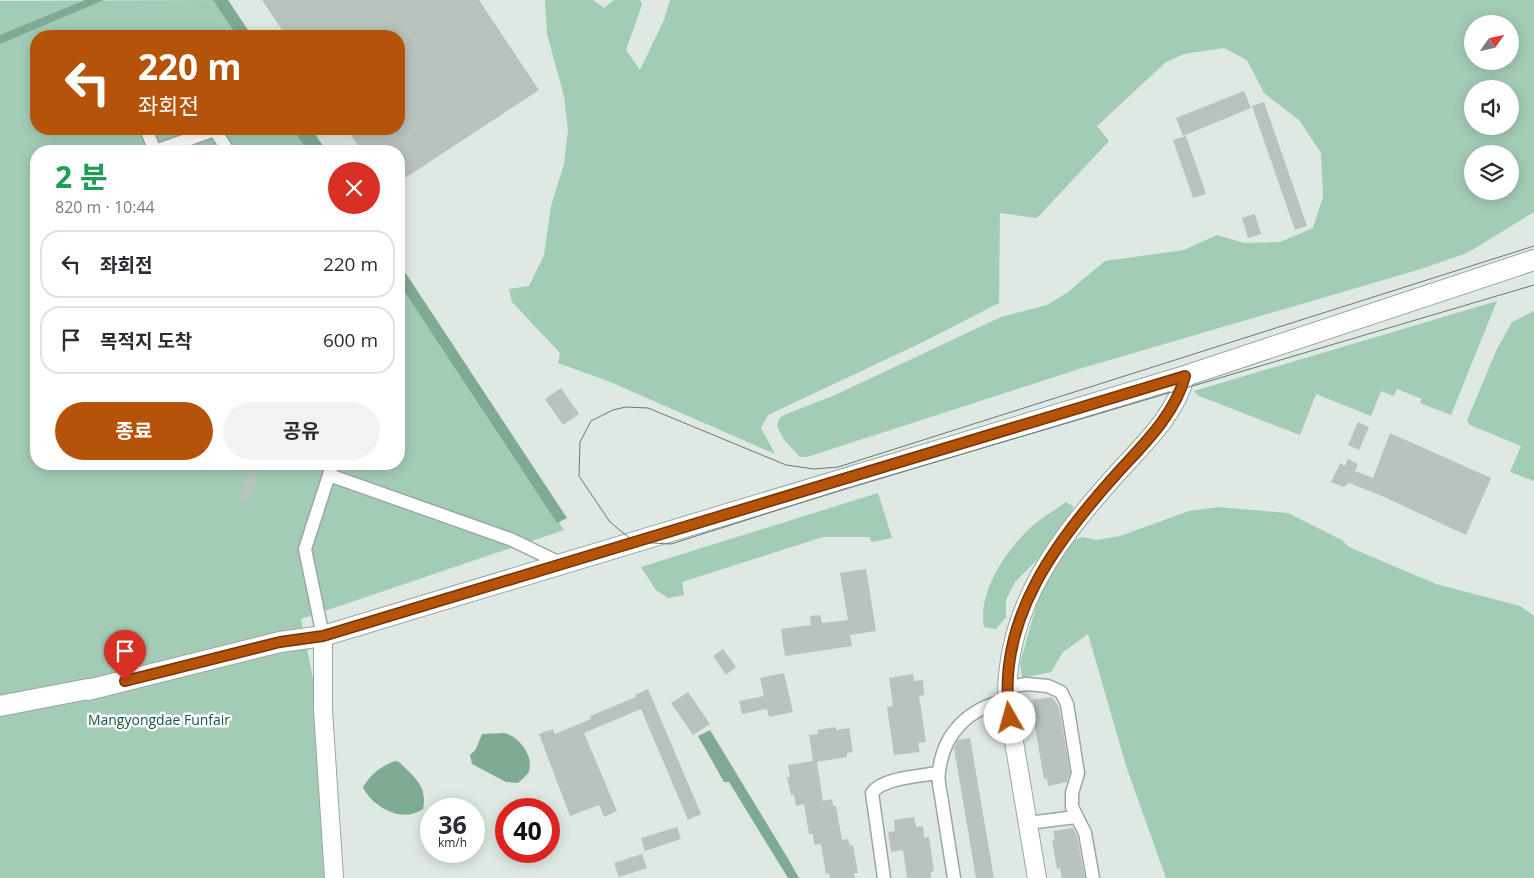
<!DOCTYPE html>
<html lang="ko">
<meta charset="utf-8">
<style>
:root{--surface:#fff;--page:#f2f2f3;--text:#2b2b33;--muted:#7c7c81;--line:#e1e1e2;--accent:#b45309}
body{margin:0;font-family:"Open Sans","Noto Sans KR",sans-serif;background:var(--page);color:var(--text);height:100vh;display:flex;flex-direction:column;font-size:19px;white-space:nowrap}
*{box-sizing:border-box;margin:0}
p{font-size:16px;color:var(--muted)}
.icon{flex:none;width:28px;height:28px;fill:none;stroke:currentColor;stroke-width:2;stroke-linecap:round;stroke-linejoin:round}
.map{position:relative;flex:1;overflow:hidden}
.sheet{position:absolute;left:30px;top:145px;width:375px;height:325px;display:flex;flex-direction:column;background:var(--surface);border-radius:20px;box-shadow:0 2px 12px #0003}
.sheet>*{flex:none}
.banner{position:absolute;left:30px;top:30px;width:375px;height:105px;border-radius:20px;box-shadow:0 2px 12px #0003;background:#b45309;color:#fff;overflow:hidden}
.needle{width:32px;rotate:56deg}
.fabs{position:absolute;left:1464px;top:15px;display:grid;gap:10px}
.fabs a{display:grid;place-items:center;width:55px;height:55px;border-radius:50%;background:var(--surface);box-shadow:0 2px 12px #0003;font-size:25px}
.speed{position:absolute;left:420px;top:798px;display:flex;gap:10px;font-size:25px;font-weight:700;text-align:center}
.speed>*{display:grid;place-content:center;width:65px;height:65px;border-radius:50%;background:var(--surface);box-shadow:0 2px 12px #0003;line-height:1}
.speed small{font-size:12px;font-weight:400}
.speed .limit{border:8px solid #d22;background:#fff;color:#111}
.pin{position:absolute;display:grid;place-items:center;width:42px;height:42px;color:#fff;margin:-51px -21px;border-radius:50% 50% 50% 0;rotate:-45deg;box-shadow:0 0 5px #0007}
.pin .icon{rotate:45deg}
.me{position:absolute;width:55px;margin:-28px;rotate:353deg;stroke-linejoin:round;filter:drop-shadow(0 0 4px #0008)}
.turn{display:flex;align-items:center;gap:18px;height:105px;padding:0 25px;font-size:22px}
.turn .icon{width:65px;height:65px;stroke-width:2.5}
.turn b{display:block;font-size:35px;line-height:42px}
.round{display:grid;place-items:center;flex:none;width:52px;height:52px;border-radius:26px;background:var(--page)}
.overview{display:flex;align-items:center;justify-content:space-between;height:85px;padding:0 25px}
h1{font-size:30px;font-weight:700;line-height:38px;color:#1e9e55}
.button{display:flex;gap:10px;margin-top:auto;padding:10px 25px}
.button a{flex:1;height:58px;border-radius:30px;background:var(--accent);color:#fff;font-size:20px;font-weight:700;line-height:58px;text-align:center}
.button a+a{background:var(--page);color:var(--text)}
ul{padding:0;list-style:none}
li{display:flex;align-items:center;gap:15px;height:68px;margin:0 10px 8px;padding:0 15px;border:2px solid var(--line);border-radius:20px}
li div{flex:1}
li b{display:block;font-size:19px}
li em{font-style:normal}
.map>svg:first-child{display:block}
</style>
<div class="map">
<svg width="1534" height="878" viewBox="0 0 1534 878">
<rect width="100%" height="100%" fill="#dde9e2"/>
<!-- green -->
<g fill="#a3ccb6" fill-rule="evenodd">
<path d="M216 0 240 36H36V129H300L315 151H36V464H399V279L564 530 301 619 317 699 330 878H0V1Z"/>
<path d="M545 0H593L604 8 614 0H640L642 5 626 50 640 70 664 20 670 0H1534V212L1467 253 1421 269 1079 369 807 457H800L784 440 777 426 779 419 784 415 835 395 1001 317 1047 305 1068 292 1105 261 1184 250 1217 235 1244 243 1280 242 1313 228 1323 197 1321 153 1299 120 1264 93 1247 60 1224 48 1184 54 1166 62 1097 126 1109 141 1037 218 1000 213 999 303 923 342 768 415 761 428 775 454 608 381 558 363 560 353 512 302 509 289 529 286 544 255 551 206 564 164 568 130 564 96 547 34ZM1472 24H1510V61H1472ZM1472 89H1510V126H1472ZM1472 154H1510V191H1472Z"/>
<path d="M1497 301 1451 415 1420 403 1422 399 1397 389 1394 396 1381 391 1371 416 1316 394 1300 435 1199 396 1194 391Z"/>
<path d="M1534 311V481L1510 472 1521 446 1470 425 1467 420 1497 349 1512 322Z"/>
<path d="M878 493 892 538 872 542 869 537H823L682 582 684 595 668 598 656 590 641 567Z"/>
<path d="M1066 502 1073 506V514L1038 559 1015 582 1006 600V617L996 629 984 627C978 594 1003 555 1026 532 1037 520 1053 512 1066 502Z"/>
<path d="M1218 507 1288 513 1342 540 1349 547 1436 584 1520 606 1534 616V878H1166L1127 769 1088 634 1063 652 1051 672 1022 678 1020 663 1037 603 1052 572 1073 541 1082 537 1096 540 1120 536 1189 511Z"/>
</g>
<!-- water -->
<g fill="#7fab94">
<path d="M85 0H104L0 44V35Z"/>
<path d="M213 0H228L252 36H237Z"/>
<path d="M293 129H312L326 151H308Z"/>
<path d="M399 263 567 518 557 523 399 283Z"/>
<path d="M710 730 787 857 799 878H788L729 782H724L698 736Z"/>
<path d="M504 733C518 736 534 755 529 771 528 775 522 779 518 783L506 782 472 764 470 755 476 749 482 734Z"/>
<path d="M395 761 399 762C414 777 428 786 423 809 403 824 372 807 363 787 371 774 380 767 395 761Z"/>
</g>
<!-- building -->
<g fill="#b7c3bc">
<path d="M262 0H479L539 90 399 182V151H362L347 129H399V36H286Z"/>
<path d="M1244 91 1251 108 1183 136 1176 118Z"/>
<path d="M1264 102 1307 226 1295 230 1252 106Z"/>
<path d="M1186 136 1206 194 1193 198 1173 140Z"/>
<path d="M1255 214 1261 234 1248 238 1242 218Z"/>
<path d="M561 388 579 414 563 425 545 399Z"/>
<path d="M1358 422 1369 427 1359 450 1348 445Z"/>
<path d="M1390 433 1491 478 1466 535 1382 496 1349 483 1344 487 1331 482 1340 463 1345 466 1348 459 1358 464 1355 471 1373 478Z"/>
<path d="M249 471 258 475 247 504 238 500Z"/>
<path d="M866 569 876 631 850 635 852 646 785 656 781 629 811 625 810 616 820 615 822 623 848 620 840 573Z"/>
<path d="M723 649 736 667 726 675 713 656Z"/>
<path d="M784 673 793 712 769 717 767 709 742 714 739 701 764 696 760 678Z"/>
<path d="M913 674 914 681 923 680 924 695 919 696 926 742 918 743 920 752 894 755 887 707 893 706 889 678Z"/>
<path d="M648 689 701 814 688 820 641 709 584 733 617 811 604 817 599 805 570 816 539 734 553 729 555 734 591 719 590 716 636 697 635 695Z"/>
<path d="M688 692 710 724 693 735 671 703Z"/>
<path d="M1052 697 1059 707 1070 772 1067 782 1048 786 1047 778 1044 779 1032 710 1035 709 1033 700Z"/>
<path d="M836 727V730L849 728 853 752 847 753V757L817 762 823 801 832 799 833 806H836L842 840 848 839 850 846 853 845 858 873H854L855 878H830L829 873 826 874 821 844 814 845 813 834H809L804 804 796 806 794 795H791L787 777H790L788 765 813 761 809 735 818 734 817 730Z"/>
<path d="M970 738 994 878H976L954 748 958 740Z"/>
<path d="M914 817 916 827 923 826 924 838 929 837 934 871 931 872V878H907L903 850 891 852 888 832 895 831 894 820Z"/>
<path d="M677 827 681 839 645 851 641 838Z"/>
<path d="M1073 828 1077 836 1085 878H1062L1060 868 1057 869 1052 840H1055L1053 831Z"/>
<path d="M642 854 647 868 619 877 614 863Z"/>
</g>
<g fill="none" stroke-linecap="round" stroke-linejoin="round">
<defs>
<g id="street">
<path d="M146 129 155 151 215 130 228 151"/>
<path d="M332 464 329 475 510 539 562 564"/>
<path d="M323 636 305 549 329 475"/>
<path d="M1007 687 1026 684 1048 686 1061 692 1067 704 1078 773 1072 793V807L1085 833 1093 878"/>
<path d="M1028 823 1076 817"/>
<path d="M884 878 872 793C882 778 920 776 938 773"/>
<path d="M954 878C950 853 946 827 942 802 941 793 937 781 939 772 943 733 969 708 1007 700"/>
</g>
<g id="secondary">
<path d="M323 636V710L334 878"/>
<path d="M1037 878 1007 700C1006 604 1060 537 1121 469 1146 442 1177 412 1185 376"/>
</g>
<path id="primary" d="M0 706 88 689V690L280 642 323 636 1185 376 1534 260"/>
</defs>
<!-- street casing -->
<use href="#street" stroke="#9ca7a1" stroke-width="15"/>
<!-- secondary casing -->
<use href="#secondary" stroke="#9ca7a1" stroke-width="20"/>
<!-- primary casing -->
<use href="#primary" stroke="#9ca7a1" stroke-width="22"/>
<!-- street -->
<use href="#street" stroke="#fff" stroke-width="12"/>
<!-- secondary -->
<use href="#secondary" stroke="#fff" stroke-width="18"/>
<!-- primary -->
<use href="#primary" stroke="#fff" stroke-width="20"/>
<!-- tram -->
<path stroke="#6f7672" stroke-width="1" d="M1534 246 838 467 814 469 786 465 648 408 626 407 613 410 591 421 580 442 579 476 610 522 622 532 635 542 671 544 844 489 1534 285"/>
</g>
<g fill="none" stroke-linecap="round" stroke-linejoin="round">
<defs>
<path id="route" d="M125 681 280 642 323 636 1185 376C1176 412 1146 442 1121 469 1059 537 994 620 1010 718"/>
</defs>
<!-- route casing -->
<use href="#route" stroke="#753606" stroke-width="12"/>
<!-- route -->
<use href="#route" stroke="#b45309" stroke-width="9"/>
</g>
<g text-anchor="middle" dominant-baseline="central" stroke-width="5" stroke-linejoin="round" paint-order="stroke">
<!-- park labels -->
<g font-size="14" fill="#0d5c3e" stroke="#fff">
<text x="159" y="719">Mangyongdae Funfair</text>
</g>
</g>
</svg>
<div class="fabs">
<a><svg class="needle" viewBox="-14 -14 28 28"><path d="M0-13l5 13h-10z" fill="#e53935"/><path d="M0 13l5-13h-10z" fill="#7c7c81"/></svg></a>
<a><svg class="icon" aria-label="sound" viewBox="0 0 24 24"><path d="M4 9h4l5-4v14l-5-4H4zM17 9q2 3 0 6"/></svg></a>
<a><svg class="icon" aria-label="layers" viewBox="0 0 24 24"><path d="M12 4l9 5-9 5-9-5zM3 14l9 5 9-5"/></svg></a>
</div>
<div class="speed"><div>36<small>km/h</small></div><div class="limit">40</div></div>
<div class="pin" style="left:125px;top:681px;background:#d93025"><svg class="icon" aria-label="arrive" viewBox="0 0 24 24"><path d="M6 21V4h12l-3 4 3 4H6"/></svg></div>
<svg class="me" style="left:1010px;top:718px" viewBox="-20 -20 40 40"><circle r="19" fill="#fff"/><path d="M0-13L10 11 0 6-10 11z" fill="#b45309"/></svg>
<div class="banner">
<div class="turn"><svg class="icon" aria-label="left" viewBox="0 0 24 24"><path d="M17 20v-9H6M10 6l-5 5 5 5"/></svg><div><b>220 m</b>좌회전</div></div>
</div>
<section class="sheet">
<div class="overview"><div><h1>2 분</h1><p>820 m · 10:44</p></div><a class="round" style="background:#d93025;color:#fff"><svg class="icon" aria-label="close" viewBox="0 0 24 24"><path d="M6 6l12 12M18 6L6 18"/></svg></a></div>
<ul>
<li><svg class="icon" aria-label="left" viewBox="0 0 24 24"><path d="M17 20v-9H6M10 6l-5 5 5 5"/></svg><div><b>좌회전</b></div><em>220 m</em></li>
<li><svg class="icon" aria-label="arrive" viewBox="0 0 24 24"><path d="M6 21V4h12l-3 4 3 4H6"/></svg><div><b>목적지 도착</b></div><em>600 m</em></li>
</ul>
<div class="button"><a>종료</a><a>공유</a></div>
</section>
</div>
